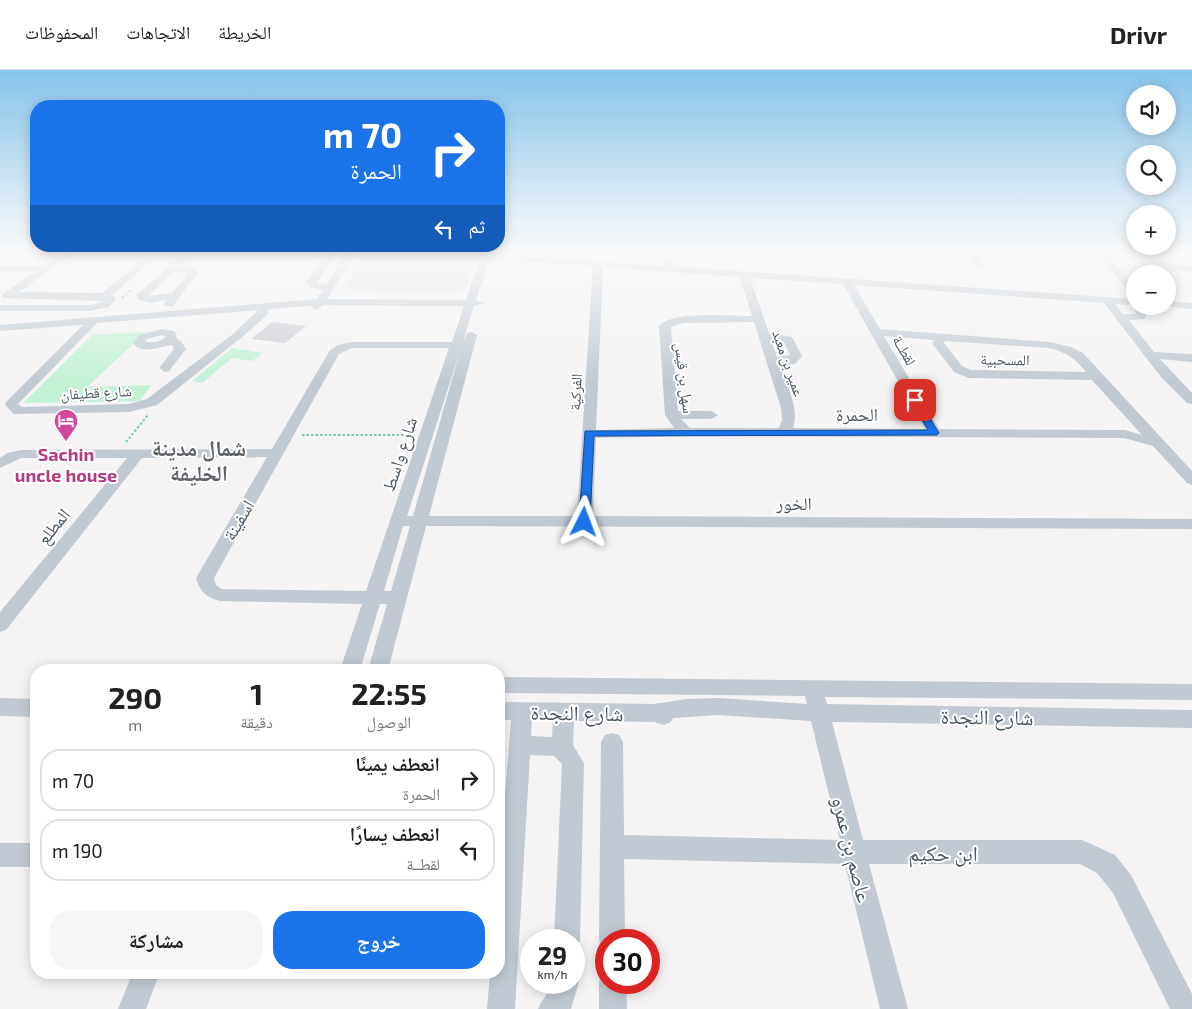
<!DOCTYPE html>
<html lang="ar">
<meta charset="utf-8">
<style>
:root{--surface:#fff;--page:#f6f6f6;--text:#202124;--muted:#757577;--line:#e0e0e0;--accent:#1a73e8}
body{margin:0;font-family:"Exo 2","Noto Naskh Arabic",sans-serif;background:var(--page);color:var(--text);direction:rtl;height:100vh;display:flex;flex-direction:column;font-size:19px;white-space:nowrap}
*{box-sizing:border-box;margin:0}
p{font-size:16px;color:var(--muted)}
.icon{flex:none;width:28px;height:28px;fill:none;stroke:currentColor;stroke-width:2;stroke-linecap:round;stroke-linejoin:round}
.map{position:relative;flex:1;overflow:hidden;direction:ltr}
.details{position:absolute;left:30px;top:594px;width:475px;height:315px;display:flex;flex-direction:column;background:var(--surface);border-radius:20px;box-shadow:0 2px 12px #0003;direction:rtl}
.details>*{flex:none}
.hud{position:absolute;left:30px;top:30px;width:475px;height:152px;border-radius:20px;box-shadow:0 2px 12px #0003;direction:rtl;background:#1a73e8;color:#fff;overflow:hidden}
.tools{position:absolute;left:1126px;top:15px;display:grid;gap:10px}
.tools a{display:grid;place-items:center;width:50px;height:50px;border-radius:50%;background:var(--surface);box-shadow:0 2px 12px #0003;font-size:25px}
.speed{position:absolute;left:520px;top:859px;display:flex;gap:10px;font-size:25px;font-weight:700;text-align:center}
.speed>*{display:grid;place-content:center;width:65px;height:65px;border-radius:50%;background:var(--surface);box-shadow:0 2px 12px #0003;line-height:1}
.speed small{font-size:12px;font-weight:400}
.speed .limit{border:8px solid #d22;background:#fff;color:#111}
.pin{position:absolute;display:grid;place-items:center;width:42px;height:42px;color:#fff;margin:-21px;border-radius:10px;box-shadow:0 2px 8px #0006}
.me{position:absolute;width:55px;margin:-28px;rotate:3deg;stroke-linejoin:round;filter:drop-shadow(0 0 4px #0008)}
.turn{display:flex;align-items:center;gap:18px;height:105px;padding:0 20px;font-size:22px}
.turn .icon{width:65px;height:65px;stroke-width:2.5}
.turn b{display:block;font-size:35px;line-height:42px}
.then{display:flex;align-items:center;height:48px;padding:0 20px;background:#0003;gap:10px;font-size:19px}
.eta{display:flex;justify-content:space-evenly;align-items:center;height:85px;text-align:center}
.eta b{font-size:30px;font-weight:700;line-height:35px}
.button{display:flex;gap:10px;margin-top:auto;padding:10px 20px}
.button a{flex:1;height:58px;border-radius:20px;background:var(--accent);color:#fff;font-size:20px;font-weight:700;line-height:58px;text-align:center}
.button a+a{background:var(--page);color:var(--text)}
ul{padding:0;list-style:none}
li{display:flex;align-items:center;gap:15px;height:62px;margin:0 10px 8px;padding:0 10px;border:2px solid var(--line);border-radius:20px}
li div{flex:1}
li b{display:block;font-size:19px}
li em{font-style:normal}
header{display:flex;align-items:center;gap:30px;box-sizing:border-box;height:70px;padding:0 25px;background:var(--surface);border-bottom:1px solid var(--line)}
header strong{font-size:24px}
nav{display:flex;gap:28px;margin-inline-start:auto;font-size:18px}
.map>svg:first-child{display:block}
</style>
<header>
<strong>Drivr</strong>
<nav><a>الخريطة</a><a>الاتجاهات</a><a>المحفوظات</a></nav>
</header>
<div class="map">
<svg width="1192" height="939" viewBox="0 0 1192 939">
<rect width="100%" height="100%" fill="#f5f3f3"/>
<!-- education -->
<path fill="#e6e4e5" d="M368 180H479L466 219 455 223 353 221 344 217Z"/>
<!-- green -->
<g fill="#c3f1d5">
<path d="M146 262 87 317 152 315 139 331 23 333 92 265Z"/>
<path d="M232 278 263 283 252 291 232 288 202 313 192 311Z"/>
</g>
<!-- building -->
<path fill="#cdcfd5" d="M272 252 306 256 285 273 251 269Z"/>
<g fill="none" stroke-linecap="round" stroke-linejoin="round">
<!-- path -->
<g stroke="#7ad0a6" stroke-width="2" stroke-dasharray="2.5 2" stroke-linecap="butt">
<path d="M122 228 131 220"/>
<path d="M302 365H411"/>
<path d="M126 372 148 345"/>
</g>
<!-- minor -->
<g fill="#c1cad2" fill-rule="evenodd">
<path d="M66 180H77L19 222 102 223 145 188 153 190 112 225 116 228 109 237 90 241H0V235H90L104 231 3 228 2 226 4 223 35 202H0V196H44Z"/>
<path d="M180 180H190L188 188 180 196 192 197 198 202 173 236H165L164 234 166 230 151 233 137 229V225L179 187ZM174 202 188 203 172 223 148 226Z"/>
<path d="M329 180H338L317 213 326 214 348 180H357L327 229 466 230 483 180H493L491 184 662 196 667 180H677L671 196 1134 229 1096 180H1105L1135 219V236H1143L1147 243 1145 249 1129 250 1154 282 1192 284V292L1160 289 1192 323V334L1187 333 1161 307 1104 233 854 215 880 259 1049 272 1071 277 1083 283 1192 401V415L1187 413 1153 376 1124 368 687 366 596 368 593 446 1192 449V459L426 456 388 600H368L387 534H380L360 600H340L362 534 220 531C206 527 200 522 196 508L267 387 142 388 6 560 0 562V542L127 388H21L0 398V388L7 383 21 380 272 379 330 280 338 275 352 272H452L464 236 323 235 317 240 313 239 312 236 269 239 267 245 241 268 157 335 129 342 14 344 5 335 6 332 83 255 0 261V255L317 229 323 220 310 217 306 212ZM490 189 593 196 577 446H429L477 265 471 262 467 263 463 272 474 236 485 233 476 230ZM603 197 740 207 752 246C731 246 673 240 659 256L665 345 674 358 596 360ZM750 208 843 214 925 359 793 358C800 338 786 314 780 295L795 294 802 286 792 267 769 263ZM1115 234 1133 235 1136 244H1123ZM258 240 233 264 147 329 129 334 22 337 18 334 97 253ZM754 252 781 338 782 350 779 358H690L681 349H711L718 345 711 341H678L671 257 683 253ZM884 266 934 270 932 273 954 302 969 308 1092 310 1142 365 1125 360 939 359ZM771 270 784 272 790 285 777 287ZM945 271 1049 278C1066 282 1075 288 1086 302L971 300 962 296 944 273ZM352 278H449L366 521 222 519 216 515 214 508 339 284ZM461 278 413 446H407ZM403 456H410L391 521H384Z"/>
<path d="M967 180H976L982 195 980 197H974Z"/>
<path d="M1142 180H1152L1167 193 1192 196V202L1161 198Z"/>
<path d="M1168 231 1192 233V239L1164 236H1168Z"/>
<path d="M162 259 175 261 177 269 181 271 186 279 169 301 165 302 159 298 174 279 172 275C160 276 143 286 133 273L139 265ZM162 265 166 267 157 272H145L147 269Z"/>
<path d="M499 607 1192 614V630L825 627 827 634 1192 640V658L832 652 863 770H1082L1115 785 1131 805 1192 924V939H1170L1113 823 1097 803 1080 794H869L908 939H880L845 794 624 789 625 870H606V881L603 879 599 870 601 672 605 665 612 663 619 665 623 672 624 765 840 770 811 651 718 645 673 648 671 652 664 655 654 652 574 651 573 675 584 693 580 870 574 880V870H554L562 694 554 686 530 685 515 939H487L490 902H499V799L511 650H499V632L654 634 686 629 718 628 807 634 805 626 499 623ZM532 650H553L552 667 531 666Z"/>
<path d="M0 628 36 629V647L0 646Z"/>
<rect x="0" y="773" width="36" height="24"/>
<path d="M606 901V912H626L627 939H599V912L602 902Z"/>
<path d="M133 902H160L146 939H118Z"/>
<path d="M574 902 579 912 571 939H538C542 929 550 923 552 912H574Z"/>
</g>
</g>
<!-- sky -->
<linearGradient id="sky" x2="0" y2="1"><stop stop-color="#85c3ea"/><stop offset="0.58" stop-color="#fafafa"/><stop offset="1" stop-color="#fafafa" stop-opacity="0"/></linearGradient>
<rect width="1192" height="312" fill="url(#sky)"/>
<!-- route -->
<path fill="#1a73e8" stroke="#114b97" d="M915 327 919 330 939 363 937 365 594 366 590 452 584 456 579 452 585 361 928 360 910 330Z"/>
<!-- icons -->
<defs>
<symbol id="hotel-pin" viewBox="-11 -11 22 30"><path d="M0 17L-7.5 6A9.5 9.5 0 1 1 7.5 6Z" fill="#d1479c" stroke="#fff"/><path d="M-6-4.5h1.5V1H6V5H4.5V3h-9V5H-6ZM-4 0a1.8 1.8 0 1 1 3.6 0ZM.5 0V-2.5h3Q6-2.5 6 0Z" fill="#fff"/></symbol>
</defs>
<g fill-rule="evenodd">
<use href="#hotel-pin" x="52" y="337" width="28" height="38"/>
</g>
<g text-anchor="middle" dominant-baseline="central" stroke-width="4" stroke-linejoin="round" paint-order="stroke">
<!-- far-street labels -->
<g font-size="15" fill="#4a5661" stroke="#fff">
<text transform="translate(905 280) rotate(60)">لقطــة</text>
<text transform="translate(1005 289) rotate(1)">المسحبية</text>
<text transform="translate(789 293) rotate(71)">عمير بن معبد</text>
<text transform="translate(685 308) rotate(83)">سهل بن قيس</text>
<text transform="translate(96 322) rotate(-3)">شارع قطيفان</text>
<text transform="translate(575 322) rotate(-87)">الفركية</text>
</g>
<!-- street labels -->
<g font-size="18" fill="#4a5661" stroke="#fff">
<text x="857" y="344">الحمرة</text>
<text transform="translate(399 384) rotate(-72)">شارع واسط</text>
<text x="794" y="433">الخور</text>
<text transform="translate(238 450) rotate(-60)">اسفينة</text>
<text transform="translate(53 456) rotate(-51)">المطلع</text>
</g>
<!-- hotel labels -->
<g font-size="18" font-weight="bold" fill="#b23c85" stroke="#fff">
<text x="66" y="384">Sachin<tspan x="66" dy="21">uncle house</tspan></text>
</g>
<!-- near-street labels -->
<g font-size="21" fill="#4a5661" stroke="#fff">
<text transform="translate(577 642) rotate(1)">شارع النجدة</text>
<text transform="translate(987 646) rotate(1)">شارع النجدة</text>
<text transform="translate(853 779) rotate(76)">عاصم بن عمرو</text>
<text x="943" y="782">ابن حكيم</text>
</g>
<!-- district labels -->
<g font-size="22" font-weight="bold" fill="#5f6368" stroke="#fff">
<text x="199" y="377">شمال مدينة<tspan x="199" dy="25">الخليفة</tspan></text>
</g>
</g>
</svg>
<div class="tools">
<a><svg class="icon" aria-label="sound" viewBox="0 0 24 24"><path d="M4 9h4l5-4v14l-5-4H4zM17 9q2 3 0 6"/></svg></a>
<a><svg class="icon" aria-label="search" viewBox="0 0 24 24"><circle cx="10" cy="10" r="6"/><path d="M15 15l6 6"/></svg></a>
<a>+</a>
<a>−</a>
</div>
<div class="speed"><div>29<small>km/h</small></div><div class="limit">30</div></div>
<div class="pin" style="left:915px;top:330px;background:#d93025"><svg class="icon" aria-label="arrive" viewBox="0 0 24 24"><path d="M6 21V4h12l-3 4 3 4H6"/></svg></div>
<svg class="me" style="left:584px;top:452px" viewBox="-20 -20 40 40"><path d="M0-17L14 15 0 8-14 15z" fill="#1a73e8" stroke="#fff" stroke-width="4"/></svg>
<div class="hud">
<div class="turn"><svg class="icon" aria-label="right" viewBox="0 0 24 24"><path d="M7 20v-9h11M14 6l5 5-5 5"/></svg><div><b>70 m</b>الحمرة</div></div>
<div class="then">ثم<svg class="icon" aria-label="left" viewBox="0 0 24 24"><path d="M17 20v-9H6M10 6l-5 5 5 5"/></svg></div>
</div>
<section class="details">
<div class="eta">
<div><b>22:55</b><p>الوصول</p></div>
<div><b>1</b><p>دقيقة</p></div>
<div><b>290</b><p>m</p></div>
</div>
<ul>
<li><svg class="icon" aria-label="right" viewBox="0 0 24 24"><path d="M7 20v-9h11M14 6l5 5-5 5"/></svg><div><b>انعطف يمينًا</b><p>الحمرة</p></div><em>70 m</em></li>
<li><svg class="icon" aria-label="left" viewBox="0 0 24 24"><path d="M17 20v-9H6M10 6l-5 5 5 5"/></svg><div><b>انعطف يسارًا</b><p>لقطــة</p></div><em>190 m</em></li>
</ul>
<div class="button"><a>خروج</a><a>مشاركة</a></div>
</section>
</div>
